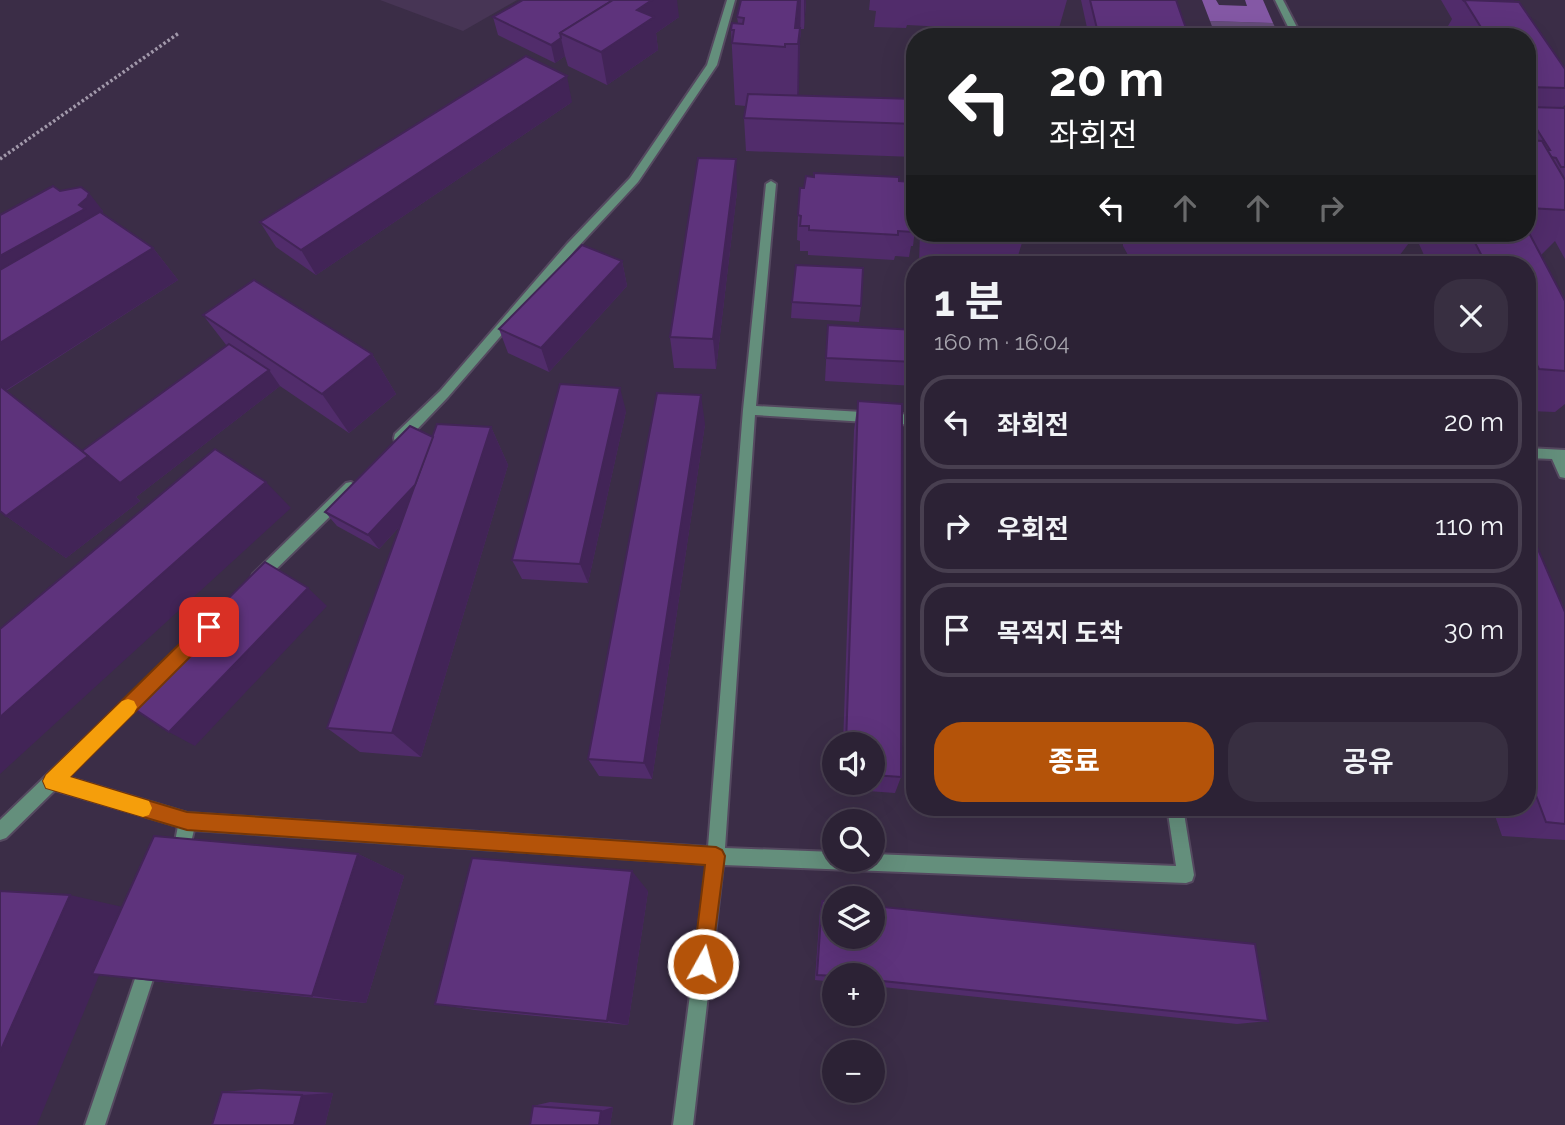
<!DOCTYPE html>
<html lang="ko">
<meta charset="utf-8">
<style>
:root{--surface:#2c2235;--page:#382f41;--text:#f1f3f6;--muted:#a6a4ad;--line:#483f50;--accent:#b45309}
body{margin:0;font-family:Raleway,"Noto Sans KR",sans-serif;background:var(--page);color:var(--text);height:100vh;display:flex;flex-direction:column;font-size:26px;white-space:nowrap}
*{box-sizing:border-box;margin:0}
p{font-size:23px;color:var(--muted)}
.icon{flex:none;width:38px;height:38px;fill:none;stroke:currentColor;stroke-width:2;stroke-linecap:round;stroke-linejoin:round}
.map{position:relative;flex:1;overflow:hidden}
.panel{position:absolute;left:906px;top:256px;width:630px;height:560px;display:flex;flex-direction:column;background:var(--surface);border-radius:28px;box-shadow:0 7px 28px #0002,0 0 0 2px var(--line)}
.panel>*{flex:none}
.top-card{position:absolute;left:906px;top:28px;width:630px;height:214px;border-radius:28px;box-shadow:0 7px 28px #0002,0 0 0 2px var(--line);background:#202124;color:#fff;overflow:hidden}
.controls{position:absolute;left:822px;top:732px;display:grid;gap:14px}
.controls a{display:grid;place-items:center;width:63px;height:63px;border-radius:50%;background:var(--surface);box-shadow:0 7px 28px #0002,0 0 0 2px var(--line);font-size:35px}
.pin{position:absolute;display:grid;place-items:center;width:60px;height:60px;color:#fff;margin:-30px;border-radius:14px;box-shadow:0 4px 10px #0006}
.me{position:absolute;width:77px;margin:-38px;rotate:7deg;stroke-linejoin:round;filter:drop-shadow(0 0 5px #0008)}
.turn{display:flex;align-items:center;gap:24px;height:147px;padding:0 28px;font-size:32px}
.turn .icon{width:91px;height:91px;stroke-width:2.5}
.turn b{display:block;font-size:49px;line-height:60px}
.lanes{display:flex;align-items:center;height:66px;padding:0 28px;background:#0003;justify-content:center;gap:35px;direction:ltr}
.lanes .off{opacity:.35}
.round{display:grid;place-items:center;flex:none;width:74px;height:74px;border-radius:28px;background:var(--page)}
.summary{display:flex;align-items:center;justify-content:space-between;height:119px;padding:0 28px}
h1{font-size:42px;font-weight:700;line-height:52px}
.action{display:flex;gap:14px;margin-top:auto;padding:14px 28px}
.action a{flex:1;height:80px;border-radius:28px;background:var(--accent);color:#fff;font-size:28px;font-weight:700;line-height:80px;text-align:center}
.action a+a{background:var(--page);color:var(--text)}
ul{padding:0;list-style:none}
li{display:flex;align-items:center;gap:21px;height:94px;margin:0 14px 10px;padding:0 14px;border:4px solid var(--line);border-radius:28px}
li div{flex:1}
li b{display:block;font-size:26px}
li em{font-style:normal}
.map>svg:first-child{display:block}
</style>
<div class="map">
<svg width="1565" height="1125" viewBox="0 0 1565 1125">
<rect width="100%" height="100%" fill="#3b2d47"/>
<!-- built -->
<path fill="#473555" d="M380 0H517L463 31Z"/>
<!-- green -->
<path fill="#664d7a" d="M1210 21 1273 23 1280 37H1216Z"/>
<!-- forest -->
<path fill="#8458a5" d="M1202 0H1216L1219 5 1247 6 1245 0H1263L1273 23 1210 21Z"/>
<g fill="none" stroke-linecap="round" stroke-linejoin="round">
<defs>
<path id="lane" d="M1275 0H1283L1302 37H1293Z"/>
<g id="street">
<path d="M727 0H735L717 65 638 182 575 250 448 397 405 442H395L394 438 395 434 440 391 567 244 630 178 707 65Z"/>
<path d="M771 181 776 184 756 406 915 415V425L755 415 725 848 835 852V859H873V854L1176 866 1167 807H1183L1194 875 1192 881 1186 883 723 865 693 1125H673L707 864 194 830 186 863 180 865 174 863 172 857 178 826 55 790 6 838 0 840V820L137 688 142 686 147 688 150 693 147 698 67 777 187 813 708 847 743 410 766 184Z"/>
<path d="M1528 448 1565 450V478L1560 477 1552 459 1528 458Z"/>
<path d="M351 482 358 487 356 491 263 582 258 584 253 582 251 578 253 574 346 483Z"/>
<path d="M149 955 155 958 158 964 105 1125H85L140 964 143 958Z"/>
</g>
</defs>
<!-- lane casing -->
<use href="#lane" stroke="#554960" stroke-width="4"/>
<!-- street casing -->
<use href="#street" stroke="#554960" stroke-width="4"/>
<!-- path -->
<path stroke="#a299ab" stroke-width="3.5" stroke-dasharray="2.5 2.5" stroke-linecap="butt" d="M0 159 179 33"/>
<!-- lane -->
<use href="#lane" fill="#648f7c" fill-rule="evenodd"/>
<!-- street -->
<use href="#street" fill="#648f7c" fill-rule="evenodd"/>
</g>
<!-- wall -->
<g fill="#512c6b">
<path d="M741 0H806L804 29H801L800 39 798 96 915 99V157L746 151 744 118 746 106 735 105 731 30 738 23 737 17Z"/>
<path d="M870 0H1067L1057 35 1005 32V30L907 25 906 28 874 27 876 11 869 10Z"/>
<path d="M1081 0H1176L1189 37H1089Z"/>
<path d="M1441 0H1513L1565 69V105L1562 108H1565V259L1555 241 1541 255 1565 301V404L1555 412 1528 411V264H1428L1415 235 1393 264H1133L1123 246V236L1125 233H1528V37H1454L1448 26 1452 19Z"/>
<path d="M493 17H679L656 33 658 50 607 85 568 66 565 56 555 63 498 35Z"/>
<path d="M572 102 316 275 276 247 260 222Z"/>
<path d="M814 177 899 181 915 204V229L913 246H911L909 257 895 256 894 260 808 255V251H800V241L797 240 798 215 804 188Z"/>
<path d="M60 191 103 211 102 213 153 248 178 280 6 391 82 451 227 346 203 315 372 354 396 394 349 433 280 386 136 497 140 501 66 558 6 516 0 215Z"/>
<path d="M737 191 716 369 674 368 670 337Z"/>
<path d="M920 233H1025L1017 259 1071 264H919Z"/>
<path d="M622 261 627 286 549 372 508 353 499 329Z"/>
<path d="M792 302 861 306 859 322 791 318Z"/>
<path d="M828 325 915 330V386L825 381Z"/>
<path d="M858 401 901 777 895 793 841 789V782H873V744H843L854 430Z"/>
<path d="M626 411 588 583 522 579 512 560Z"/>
<path d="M705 424 652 779 599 776 588 759Z"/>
<path d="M491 427 508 465 421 757 360 752 327 728 401 525 379 549 337 526 325 512 433 437Z"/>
<path d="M1528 526 1565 612V840L1502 836 1492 807H1528Z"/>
<path d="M358 854 404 876 366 1003 171 983 99 975 122 907Z"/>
<path d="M648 891 628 1025 475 1010 435 1004Z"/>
<path d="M822 901 1268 1021 1237 1024 873 986V975H835V982L815 980 820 910Z"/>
<path d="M259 1089 333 1093 325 1125H212L222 1092Z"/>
<path d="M550 1102 613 1107 610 1125H530L533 1106Z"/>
</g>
<!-- shaded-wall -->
<g fill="#422457">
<path d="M622 0H677L679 17 656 33 658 50 607 85 601 52Z"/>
<path d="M798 0H801L799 91 797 106 798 44 795 28Z"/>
<path d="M804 0H806L804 29Z"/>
<path d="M561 38 565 56 555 63 551 45Z"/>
<path d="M567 76 572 102 316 275 301 250Z"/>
<path d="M736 159 737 191 716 369 713 339Z"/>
<path d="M89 193 103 211 101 216 0 283V256L79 205Z"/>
<path d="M153 248 178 280 0 394V343Z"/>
<path d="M622 261 627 286 549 372 541 348Z"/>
<path d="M372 354 396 394 349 433 322 394Z"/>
<path d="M269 370 280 386 136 497 140 501 66 558 6 516 88 456Z"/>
<path d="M620 388 626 411 588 583 580 564Z"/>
<path d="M701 395 705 424 652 779 644 763Z"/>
<path d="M491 427 508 465 421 757 392 733Z"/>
<path d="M437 461 450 472 379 549 368 535Z"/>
<path d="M266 482 291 508 0 774V717Z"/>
<path d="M308 588 327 606 195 746 169 732Z"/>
<path d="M358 854 404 876 366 1003 312 996Z"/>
<path d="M632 871 648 891 628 1025 607 1021Z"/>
<path d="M70 895 127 908 37 1125H0V1052Z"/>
<path d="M333 1093 325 1125H294L302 1095Z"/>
<path d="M613 1107 610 1125H599L601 1111Z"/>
</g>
<!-- building -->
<g fill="#5e337c" stroke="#422457" stroke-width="2">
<path d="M523 0H613L560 33 561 38 551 45 493 17Z"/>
<path d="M613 0H652L637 10 654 17 601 52 560 33Z"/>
<path d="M741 0H798L795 28H800L798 44H785V47L732 43 734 30H731L732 23 743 24 744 18 737 17Z"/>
<path d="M1090 0H1176L1189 37H1099Z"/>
<path d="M1463 0H1513L1514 2 1464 1Z"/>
<path d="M1464 0 1519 2 1565 69V88L1528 87V37H1487Z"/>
<path d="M1346 33 1394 34 1395 37H1347Z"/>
<path d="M526 56 567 76 301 250 260 222Z"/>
<path d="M748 94 915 99V124L744 118Z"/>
<path d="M1528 107 1565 108V167H1561L1556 158 1551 157 1547 150H1550L1533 123 1528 121Z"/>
<path d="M1528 140 1542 141 1565 180V210L1528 208Z"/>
<path d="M698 158 736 159 713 339 670 337Z"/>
<path d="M814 173 899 177V181L913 182 915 221H913V232L898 231V235L809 230V226H800L801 216 798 215 800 188H804L806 176 814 177Z"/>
<path d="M53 186 60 191 81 187 89 193 87 198 79 205 85 209 0 256V215Z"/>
<path d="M100 212 153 248 0 343V270Z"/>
<path d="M1528 231 1565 301V371L1539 369 1528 347V264H1486L1470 233H1528Z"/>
<path d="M957 233H1020V235L1004 234V239L957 236Z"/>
<path d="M582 245 622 261 541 348 499 329Z"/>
<path d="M998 258 1071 262V264H998Z"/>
<path d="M796 265 863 268 861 306 792 302Z"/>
<path d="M254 280 372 354 322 394 203 315Z"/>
<path d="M828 325 915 330V362L826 358Z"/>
<path d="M229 344 269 370 120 483 82 451Z"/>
<path d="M560 384 620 388 580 564 512 560Z"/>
<path d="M0 386 88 456 6 516 0 511Z"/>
<path d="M657 393 701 395 644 763 588 759Z"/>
<path d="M858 401 902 404 901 777 873 775V744H846Z"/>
<path d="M437 424 491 427 392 733 327 728Z"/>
<path d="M410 426 433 437 415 485 368 535 325 512Z"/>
<path d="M215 449 266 482 0 717V629Z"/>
<path d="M1528 526 1565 612V824L1546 822 1528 774Z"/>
<path d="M265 562 308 588 169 732 124 702Z"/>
<path d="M154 836 358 854 312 996 92 974Z"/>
<path d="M472 858 632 871 607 1021 435 1004Z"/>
<path d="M0 891 70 895 0 1052Z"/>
<path d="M822 901 835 902V936H873V906L1255 944 1268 1021 873 980V975H835V976L817 975Z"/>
<path d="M222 1092 302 1095 294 1125H212Z"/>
<path d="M533 1106 601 1111 599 1125H530Z"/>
</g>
<!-- route -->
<path fill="#b45309" stroke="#753606" stroke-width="2" d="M209 619 215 621 217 627 215 632 70 777 187 812 716 847 722 850 725 856 710 971 703 974 696 971 693 964 705 865 187 830 46 788 43 781 46 775 203 621Z"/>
<!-- slow -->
<path fill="#f59e0b" d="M128 699 134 701 137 707 134 713 70 777 149 801 152 808 149 815 143 817 46 788 43 781 46 775 122 701Z"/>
</svg>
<div class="controls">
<a><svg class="icon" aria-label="sound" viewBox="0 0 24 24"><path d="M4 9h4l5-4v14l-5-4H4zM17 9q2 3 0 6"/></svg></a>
<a><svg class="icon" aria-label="search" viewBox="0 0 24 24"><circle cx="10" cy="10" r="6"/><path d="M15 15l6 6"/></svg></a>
<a><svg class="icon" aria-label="layers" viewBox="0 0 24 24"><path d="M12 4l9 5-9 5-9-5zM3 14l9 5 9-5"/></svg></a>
<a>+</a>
<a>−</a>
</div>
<div class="pin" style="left:209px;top:627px;background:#d93025"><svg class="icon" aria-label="arrive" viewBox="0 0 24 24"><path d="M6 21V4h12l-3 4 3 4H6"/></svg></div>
<svg class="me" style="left:703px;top:964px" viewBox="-20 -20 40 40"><circle r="17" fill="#b45309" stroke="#fff" stroke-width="3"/><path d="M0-11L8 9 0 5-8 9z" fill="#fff"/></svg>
<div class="top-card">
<div class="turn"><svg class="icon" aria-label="left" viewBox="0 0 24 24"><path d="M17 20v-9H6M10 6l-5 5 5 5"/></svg><div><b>20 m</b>좌회전</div></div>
<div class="lanes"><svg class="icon" aria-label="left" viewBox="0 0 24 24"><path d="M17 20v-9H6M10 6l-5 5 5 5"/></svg><svg class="icon off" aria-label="ahead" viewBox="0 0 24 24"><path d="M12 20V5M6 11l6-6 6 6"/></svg><svg class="icon off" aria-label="ahead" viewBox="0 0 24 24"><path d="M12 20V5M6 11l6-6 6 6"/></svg><svg class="icon off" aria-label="right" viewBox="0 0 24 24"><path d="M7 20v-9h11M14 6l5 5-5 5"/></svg></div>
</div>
<section class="panel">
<div class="summary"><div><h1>1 분</h1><p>160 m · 16:04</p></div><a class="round"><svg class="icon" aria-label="close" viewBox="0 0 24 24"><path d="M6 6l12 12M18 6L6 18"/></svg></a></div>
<ul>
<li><svg class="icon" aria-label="left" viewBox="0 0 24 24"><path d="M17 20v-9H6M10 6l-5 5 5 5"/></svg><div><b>좌회전</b></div><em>20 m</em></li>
<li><svg class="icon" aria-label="right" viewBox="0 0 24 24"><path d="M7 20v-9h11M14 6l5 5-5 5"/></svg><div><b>우회전</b></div><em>110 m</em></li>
<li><svg class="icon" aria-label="arrive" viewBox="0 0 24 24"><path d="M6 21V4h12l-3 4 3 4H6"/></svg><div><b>목적지 도착</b></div><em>30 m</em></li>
</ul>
<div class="action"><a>종료</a><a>공유</a></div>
</section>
</div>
